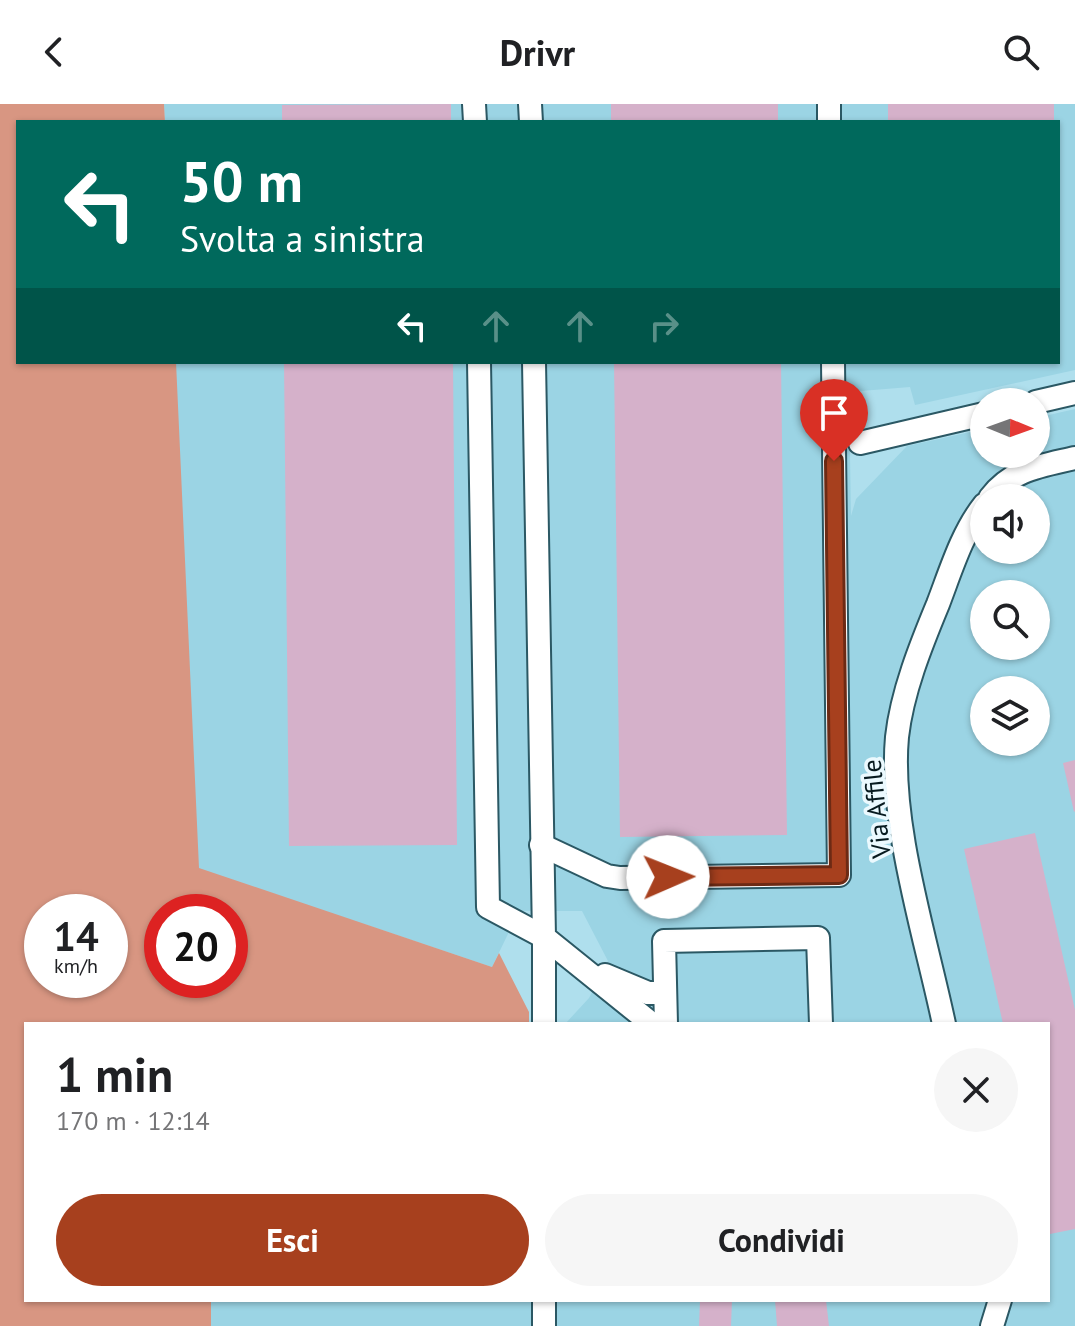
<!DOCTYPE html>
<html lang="it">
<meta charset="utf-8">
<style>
:root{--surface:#fff;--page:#f6f6f6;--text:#202124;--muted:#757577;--accent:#a7401e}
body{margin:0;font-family:"PT Sans",sans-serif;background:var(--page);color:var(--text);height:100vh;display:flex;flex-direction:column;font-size:30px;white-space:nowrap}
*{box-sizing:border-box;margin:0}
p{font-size:26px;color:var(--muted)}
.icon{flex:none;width:44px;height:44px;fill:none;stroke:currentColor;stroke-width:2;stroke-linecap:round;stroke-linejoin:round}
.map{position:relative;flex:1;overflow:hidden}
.details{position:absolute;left:24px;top:918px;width:1026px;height:280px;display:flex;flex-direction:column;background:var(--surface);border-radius:0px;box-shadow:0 2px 6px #0004}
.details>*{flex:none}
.banner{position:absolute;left:16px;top:16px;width:1044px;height:244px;border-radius:0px;box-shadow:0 2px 6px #0004;background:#00695c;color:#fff;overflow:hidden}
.needle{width:52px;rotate:91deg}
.tools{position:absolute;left:970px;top:284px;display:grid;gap:16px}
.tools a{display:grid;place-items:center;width:80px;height:80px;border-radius:50%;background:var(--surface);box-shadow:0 2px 6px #0004;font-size:40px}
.speed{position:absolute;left:24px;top:790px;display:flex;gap:16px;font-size:40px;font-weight:700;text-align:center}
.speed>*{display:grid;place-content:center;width:104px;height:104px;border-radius:50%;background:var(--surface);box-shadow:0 2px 6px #0004;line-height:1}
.speed small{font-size:20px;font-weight:400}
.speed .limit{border:12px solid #d22;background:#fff;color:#111}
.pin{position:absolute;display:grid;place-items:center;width:68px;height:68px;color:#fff;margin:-82px -34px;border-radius:50% 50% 50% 0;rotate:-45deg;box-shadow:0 0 8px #0007}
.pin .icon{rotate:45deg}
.me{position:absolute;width:88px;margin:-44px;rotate:89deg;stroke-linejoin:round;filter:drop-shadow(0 0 6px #0008)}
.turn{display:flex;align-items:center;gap:28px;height:168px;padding:0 32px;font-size:36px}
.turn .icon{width:104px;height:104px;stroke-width:2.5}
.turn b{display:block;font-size:56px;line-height:68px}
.lanes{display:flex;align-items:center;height:76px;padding:0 32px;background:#0003;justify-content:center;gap:40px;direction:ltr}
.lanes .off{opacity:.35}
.round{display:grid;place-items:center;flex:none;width:84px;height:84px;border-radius:42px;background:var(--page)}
.headline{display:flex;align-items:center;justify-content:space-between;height:136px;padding:0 32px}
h1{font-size:48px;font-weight:800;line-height:60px}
.action{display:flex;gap:16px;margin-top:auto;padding:16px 32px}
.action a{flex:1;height:92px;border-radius:48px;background:var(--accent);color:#fff;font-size:32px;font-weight:800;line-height:92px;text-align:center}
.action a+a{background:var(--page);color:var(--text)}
header{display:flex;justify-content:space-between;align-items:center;height:104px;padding:0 32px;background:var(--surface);font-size:36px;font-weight:800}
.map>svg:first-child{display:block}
</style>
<header><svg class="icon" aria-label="back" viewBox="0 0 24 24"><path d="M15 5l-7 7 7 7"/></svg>Drivr<svg class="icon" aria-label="search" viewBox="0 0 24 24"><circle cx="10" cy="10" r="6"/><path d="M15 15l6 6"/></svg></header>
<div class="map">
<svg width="1075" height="1222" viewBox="0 0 1075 1222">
<rect width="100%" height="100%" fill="#afdfed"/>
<!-- built -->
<g fill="#9bd4e4" fill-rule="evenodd">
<path d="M164 0H1075V266L915 301 910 283 849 288 851 412 856 395 907 342 984 325V350H1036V314L1075 305V1222H557V1196H1048V920H565L589 894 608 857 582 807H519L492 863 364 820 189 776 173 258H1058V18H165ZM984 394H1036V446H984ZM984 490H1036V542H984ZM984 586H1036V638H984Z"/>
<rect x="211" y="1196" width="325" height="26"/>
</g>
<!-- green -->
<path fill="#d89682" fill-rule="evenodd" d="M0 0H164L165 18H18V258H176L199 764 492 863 499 849 529 908V920H26V1196H211V1222H0ZM42 808H110V876H42ZM230 808V876H162V808Z"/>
<!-- building -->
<g fill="#d5b1ca">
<path d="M451 0V18H282V1Z"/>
<rect x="611" y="0" width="167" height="18"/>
<rect x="888" y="0" width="166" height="18"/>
<path d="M284 258H453L457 741 289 742Z"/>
<path d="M614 258H781L787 731 620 733Z"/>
<path d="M1075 656V707L1074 708 1063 659Z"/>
<path d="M1035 729 1075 906V1125L1050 1130 1048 920H1003L964 745Z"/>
<path d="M700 1196H732L731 1222H699Z"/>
<path d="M775 1196H826L829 1222H777Z"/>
</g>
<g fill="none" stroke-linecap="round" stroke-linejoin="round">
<defs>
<g id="minor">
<path d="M474 0 475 18"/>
<path d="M530 0 531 18"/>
<path d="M829 0V18"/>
<path d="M479 258 488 803 544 833V920"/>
<path d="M534 258 544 833 652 920"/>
<path d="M1036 298 1075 289"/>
<path d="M860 339 984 310"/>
<path d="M990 394C1012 365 1041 362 1075 354"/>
<path d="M541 741 607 772 620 774 839 771 833 258"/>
<path d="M605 871 648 889H664"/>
<path d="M666 920 664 837 818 834 821 920"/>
<path d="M944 920C926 834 889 719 897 633 902 588 921 541 938 500 951 466 962 429 984 401"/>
<path d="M544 1196V1222"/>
<path d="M992 1222 1000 1196"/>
</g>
</defs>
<!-- minor casing -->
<use href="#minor" stroke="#2b5864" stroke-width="26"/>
<!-- minor -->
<use href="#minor" stroke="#fff" stroke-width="22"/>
</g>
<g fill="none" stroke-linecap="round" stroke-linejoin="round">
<defs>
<path id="route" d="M668 773 839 771 834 357"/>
</defs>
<!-- route casing -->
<use href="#route" stroke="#6d2a14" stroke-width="20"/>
<!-- route -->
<use href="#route" stroke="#a7401e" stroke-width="14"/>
</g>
<g text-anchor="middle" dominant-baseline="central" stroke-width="7" stroke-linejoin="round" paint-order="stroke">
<!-- street labels -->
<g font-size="26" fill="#071a1f" stroke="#ebf9fe">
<text transform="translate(876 705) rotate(-96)">Via Affile</text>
</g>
</g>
</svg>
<div class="tools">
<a><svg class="needle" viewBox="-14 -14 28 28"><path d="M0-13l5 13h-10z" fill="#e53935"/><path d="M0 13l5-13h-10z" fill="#757577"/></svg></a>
<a><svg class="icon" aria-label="sound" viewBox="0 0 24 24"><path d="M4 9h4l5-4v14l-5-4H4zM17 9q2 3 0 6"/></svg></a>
<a><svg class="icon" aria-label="search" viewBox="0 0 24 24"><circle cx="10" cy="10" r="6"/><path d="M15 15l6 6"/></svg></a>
<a><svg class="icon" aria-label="layers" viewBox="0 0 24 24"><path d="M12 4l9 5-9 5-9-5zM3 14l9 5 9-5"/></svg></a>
</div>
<div class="speed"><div>14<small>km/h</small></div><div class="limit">20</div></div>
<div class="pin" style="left:834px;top:357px;background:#d93025"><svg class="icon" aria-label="arrive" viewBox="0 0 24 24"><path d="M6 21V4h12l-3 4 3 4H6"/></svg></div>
<svg class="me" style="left:668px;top:773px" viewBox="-20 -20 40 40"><circle r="19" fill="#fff"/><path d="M0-13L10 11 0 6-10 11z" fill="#a7401e"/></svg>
<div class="banner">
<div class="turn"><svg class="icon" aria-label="left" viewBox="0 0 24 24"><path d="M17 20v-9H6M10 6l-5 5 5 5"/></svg><div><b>50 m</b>Svolta a sinistra</div></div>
<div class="lanes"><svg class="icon" aria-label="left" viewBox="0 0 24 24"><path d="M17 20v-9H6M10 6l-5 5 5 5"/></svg><svg class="icon off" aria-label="ahead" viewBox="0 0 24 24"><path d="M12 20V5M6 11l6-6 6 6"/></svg><svg class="icon off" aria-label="ahead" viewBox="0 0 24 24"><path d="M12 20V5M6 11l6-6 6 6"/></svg><svg class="icon off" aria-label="right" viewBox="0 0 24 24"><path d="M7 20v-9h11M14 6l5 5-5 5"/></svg></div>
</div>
<section class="details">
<div class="headline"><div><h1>1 min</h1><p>170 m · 12:14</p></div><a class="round"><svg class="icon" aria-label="close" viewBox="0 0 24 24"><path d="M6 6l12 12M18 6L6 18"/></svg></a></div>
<div class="action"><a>Esci</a><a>Condividi</a></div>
</section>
</div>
